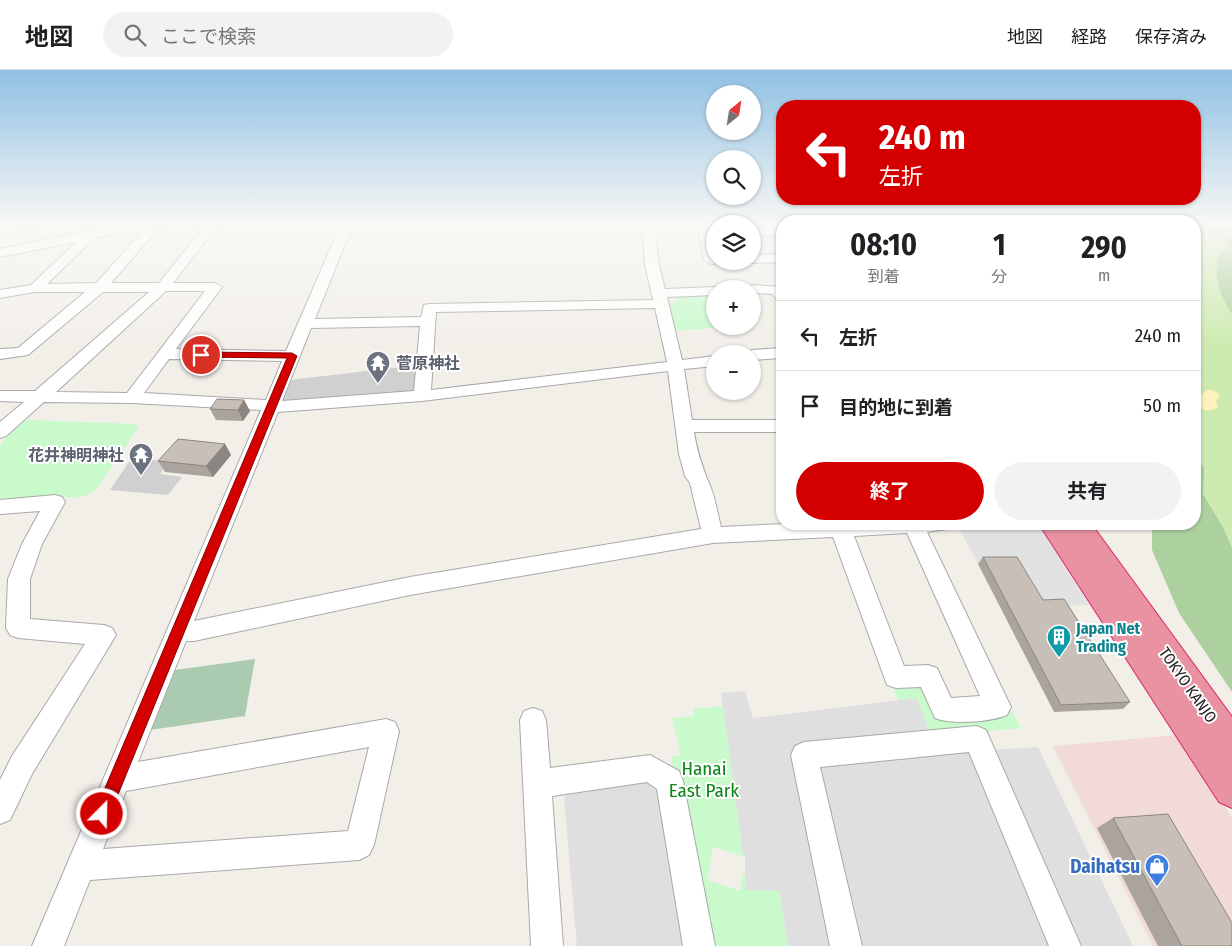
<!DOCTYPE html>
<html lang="ja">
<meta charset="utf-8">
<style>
:root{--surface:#fff;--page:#f2f2f2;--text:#202124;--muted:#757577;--line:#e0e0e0;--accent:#d40000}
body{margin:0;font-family:"Fira Sans Condensed","Noto Sans JP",sans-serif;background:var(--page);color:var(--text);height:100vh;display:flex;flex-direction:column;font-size:19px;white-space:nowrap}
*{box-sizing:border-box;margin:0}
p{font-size:16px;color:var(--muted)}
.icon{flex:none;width:28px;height:28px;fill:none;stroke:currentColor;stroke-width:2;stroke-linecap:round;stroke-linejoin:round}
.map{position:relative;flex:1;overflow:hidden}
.panel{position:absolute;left:776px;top:145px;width:425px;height:315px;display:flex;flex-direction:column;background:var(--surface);border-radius:20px;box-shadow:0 1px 4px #0004}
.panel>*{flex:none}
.top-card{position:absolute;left:776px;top:30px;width:425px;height:105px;border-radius:20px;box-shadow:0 1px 4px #0004;background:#d40000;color:#fff;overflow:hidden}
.needle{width:32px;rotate:30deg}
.controls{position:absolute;left:706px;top:15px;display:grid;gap:10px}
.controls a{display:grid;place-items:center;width:55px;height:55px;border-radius:50%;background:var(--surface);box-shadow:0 1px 4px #0004;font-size:25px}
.pin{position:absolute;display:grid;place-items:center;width:42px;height:42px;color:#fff;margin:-21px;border:2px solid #fff;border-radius:50%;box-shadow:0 1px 5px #0007}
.me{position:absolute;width:55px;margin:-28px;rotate:23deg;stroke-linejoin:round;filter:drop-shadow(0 0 4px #0008)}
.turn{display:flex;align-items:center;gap:18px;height:105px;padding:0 20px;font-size:22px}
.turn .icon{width:65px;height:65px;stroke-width:2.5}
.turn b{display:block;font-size:35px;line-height:42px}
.eta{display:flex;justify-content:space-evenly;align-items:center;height:85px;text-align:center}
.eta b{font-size:30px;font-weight:700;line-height:35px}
.button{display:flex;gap:10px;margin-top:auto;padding:10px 20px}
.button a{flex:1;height:58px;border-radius:30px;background:var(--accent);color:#fff;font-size:20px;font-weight:700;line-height:58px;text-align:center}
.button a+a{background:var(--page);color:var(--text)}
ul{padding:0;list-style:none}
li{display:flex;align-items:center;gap:15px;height:70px;padding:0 20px;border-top:1px solid var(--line)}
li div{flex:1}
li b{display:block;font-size:19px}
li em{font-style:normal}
header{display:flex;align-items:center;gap:30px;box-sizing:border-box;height:70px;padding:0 25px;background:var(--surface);border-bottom:1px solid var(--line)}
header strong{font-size:24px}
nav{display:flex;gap:28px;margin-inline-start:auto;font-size:18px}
.search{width:350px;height:45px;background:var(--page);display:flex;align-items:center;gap:12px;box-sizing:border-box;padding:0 18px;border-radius:28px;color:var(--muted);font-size:19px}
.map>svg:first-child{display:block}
</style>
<header>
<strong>地図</strong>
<div class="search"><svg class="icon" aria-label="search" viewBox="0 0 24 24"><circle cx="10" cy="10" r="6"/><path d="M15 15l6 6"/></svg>ここで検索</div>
<nav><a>地図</a><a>経路</a><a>保存済み</a></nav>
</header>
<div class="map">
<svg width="1232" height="876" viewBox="0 0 1232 876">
<rect width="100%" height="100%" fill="#f2efe9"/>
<!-- residential -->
<g fill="#e0dfdf">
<path d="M745 621 753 648 917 628 931 666 793 679 837 876H788L779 821 745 820V787L743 786 721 623Z"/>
<path d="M1038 677 1133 876H1074L991 680Z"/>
<path d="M967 678 977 685 1055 876H855L819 692Z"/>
<path d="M649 707 660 714 691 876H577L564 729 572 718Z"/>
</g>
<!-- commercial -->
<path fill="#f2dad9" d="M1178 665 1232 748V876H1153L1053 676Z"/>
<!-- religious -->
<g fill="#d0d0d0">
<path d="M418 295 417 323 292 334 282 330 290 310Z"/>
<path d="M131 389 170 391 160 404 182 407 168 425 110 420Z"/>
</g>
<!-- grass -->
<path fill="#cdebb0" d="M1195 154H1232V600L1195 454Z"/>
<!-- forest -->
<g fill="#add19e">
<path d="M1197 154H1232V244C1219 224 1214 209 1218 185L1227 178 1224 171Z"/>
<path d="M1195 383 1204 398 1203 424 1224 459 1232 478V622L1179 543 1152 480V454H1195Z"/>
</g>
<!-- sand -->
<path fill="#fff1ba" d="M1209 319 1218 323 1219 328 1216 330 1218 338 1207 341 1195 336V323L1203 325V323Z"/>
<!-- cemetery -->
<path fill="#aacbaf" d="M255 589 245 646 150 660 175 600Z"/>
<!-- park -->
<g fill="#c8facc">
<path d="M715 223V256H734L675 261 667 233H677L673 225Z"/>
<path d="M27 350 135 354 138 358 96 420 85 426 0 433V375L16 356Z"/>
<path d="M919 612 940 646 1011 640 1021 658 931 666 917 628 898 630 892 615Z"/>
<path d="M723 636 743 786 713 777 707 810 740 821 744 797 746 820 779 821 788 876H710L671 687 681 685 672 648 694 646V639Z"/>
</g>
<!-- parking -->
<path fill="#e2e2e2" d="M1039 456 1089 535 1037 537 1012 494H978L959 458Z"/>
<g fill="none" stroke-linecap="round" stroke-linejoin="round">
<defs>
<g id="minor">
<path d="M11 154H38L36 157 0 164V156Z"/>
<path d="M162 154 111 213H159L206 154H219L173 213H215L222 217 176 279 286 281 341 154H353L315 249 421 247 424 235 429 234 653 230 645 195 642 154H654L659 195 665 219 715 217 720 219H715V225L667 227 682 290 715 286V296L684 299 692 350H782V362H694C697 381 701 393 708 411 715 425 717 442 721 457L784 454H950L947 459 927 462 1011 637 1007 645C991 652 951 655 935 648L921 617 896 618 887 615 833 467 713 473 410 525 194 571H186L138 692 386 649 395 652 399 661 374 775 369 785 359 790 90 810 64 876H32L261 340 132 333 44 332 6 366 0 368V352L24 332 0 331V321H35L149 222H103L28 285 0 289V279L18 278 85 222H35L0 228V220L31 215 76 172 0 187V179L120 155ZM143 161 96 213 47 214 94 168 120 163ZM166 221H205L127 323 56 322ZM655 238 667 292 431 320 436 242ZM420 256 414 321 282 331 311 258ZM169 289 282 291 266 330 144 323ZM668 301 679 384 685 406 690 413 701 459 410 507 194 551 278 342 422 331ZM907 463 980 626 951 628 937 598 928 595 904 596 854 466ZM369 677 348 761 103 779 126 721Z"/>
<path d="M697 154H709L715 179V191H721L720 193 711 194 704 190Z"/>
<path d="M776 158 782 162 780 165 752 167V159Z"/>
<path d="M782 184V192L752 193 747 191H752V185Z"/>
<path d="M752 215 781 217 782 230 777 229 772 224 752 223V219H745Z"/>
<path d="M782 278V288L752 290V284H745L752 280Z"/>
<path d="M55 425 62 427 65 432 42 474 30 509V549L104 555 112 558 116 565 32 704 10 750 0 754V710L12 686 85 574 18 568 10 565 6 558 8 509 22 474 40 441 0 444V430Z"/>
<path d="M533 638 542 641 546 650 550 698 650 685 679 701 683 711 715 876H683L657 719 647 712 552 726 563 876H531L520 650 524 641Z"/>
<path d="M977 656 986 660 1081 876H1049L969 682 820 697 862 876H830L791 685 795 676 804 672Z"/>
</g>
<path id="highway" d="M1039 454H1068L1071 458 1077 454 1092 455 1232 647V738L1219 732Z"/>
</defs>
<!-- minor casing -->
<use href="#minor" stroke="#a9a9a9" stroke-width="2"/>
<!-- highway casing -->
<use href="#highway" stroke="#dc2a67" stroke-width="2"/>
<!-- minor -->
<use href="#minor" fill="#fff" fill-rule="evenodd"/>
<!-- highway -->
<use href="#highway" fill="#e892a2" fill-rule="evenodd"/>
</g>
<!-- wall -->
<g fill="#aba49e">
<path d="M244 330 250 341 243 351 216 350 210 339Z"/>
<path d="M225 374 231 385 213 407 165 402 158 391Z"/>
<path d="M983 487 1130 632 1123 639 1054 642 978 494Z"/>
<path d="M1113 748 1232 876H1158L1097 758Z"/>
</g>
<!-- shaded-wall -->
<g fill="#8b8681">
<path d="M244 330 250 341 243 351 238 340Z"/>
<path d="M225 374 231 385 213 407 206 396Z"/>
</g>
<!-- building -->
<g fill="#c7bfb8" stroke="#8b8681">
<path d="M217 329 244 330 238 340 210 339Z"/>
<path d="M178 369 225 374 206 396 158 391Z"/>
<path d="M983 487H1017L1043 530 1064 529 1130 632 1061 635Z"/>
<path d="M1168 744 1232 853V876H1182L1113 748Z"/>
</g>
<!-- sky -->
<linearGradient id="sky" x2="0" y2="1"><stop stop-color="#8fc0e4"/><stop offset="0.56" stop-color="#f9f8f5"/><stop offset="1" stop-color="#f9f8f5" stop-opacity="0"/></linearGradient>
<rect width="1232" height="277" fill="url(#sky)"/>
<!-- route -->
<path fill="#d40000" stroke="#8a0000" d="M201 282 292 283 297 286 108 749 102 752 97 749 94 744 287 288 198 287 197 285Z"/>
<!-- icons -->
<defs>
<symbol id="temple-pin" viewBox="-11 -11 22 30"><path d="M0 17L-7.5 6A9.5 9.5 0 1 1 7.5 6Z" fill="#6b7280" stroke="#fff"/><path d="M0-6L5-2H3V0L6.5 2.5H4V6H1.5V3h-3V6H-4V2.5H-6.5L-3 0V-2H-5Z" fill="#fff"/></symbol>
<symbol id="building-pin" viewBox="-11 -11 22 30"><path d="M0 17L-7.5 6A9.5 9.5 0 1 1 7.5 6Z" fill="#0f9aa8" stroke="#fff"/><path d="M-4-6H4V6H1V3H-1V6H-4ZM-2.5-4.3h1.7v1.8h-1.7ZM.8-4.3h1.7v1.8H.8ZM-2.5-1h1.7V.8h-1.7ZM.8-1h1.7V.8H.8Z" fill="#fff"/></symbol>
<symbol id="shop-pin" viewBox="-11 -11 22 30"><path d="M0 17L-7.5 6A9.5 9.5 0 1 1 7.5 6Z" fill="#3f7fe0" stroke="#fff"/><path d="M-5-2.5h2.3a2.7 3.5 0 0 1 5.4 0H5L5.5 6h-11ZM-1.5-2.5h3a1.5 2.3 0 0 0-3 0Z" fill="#fff"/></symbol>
</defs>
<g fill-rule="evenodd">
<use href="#temple-pin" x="364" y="279" width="28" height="38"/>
<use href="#temple-pin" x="127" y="371" width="28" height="38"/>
<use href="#building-pin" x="1045" y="553" width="28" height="38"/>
<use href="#shop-pin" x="1143" y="782" width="28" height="38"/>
</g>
<g text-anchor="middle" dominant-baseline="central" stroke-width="4" stroke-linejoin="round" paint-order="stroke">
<!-- worship labels -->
<g font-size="16" font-weight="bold" fill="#5b616d" stroke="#fff" text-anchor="start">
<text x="396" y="293">菅原神社</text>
<text x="124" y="385" text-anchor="end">花井神明神社</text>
</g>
<!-- culture labels -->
<g font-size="16" font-weight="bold" fill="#0d838f" stroke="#fff" text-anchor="start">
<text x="1076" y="558">Japan Net<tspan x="1076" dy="18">Trading</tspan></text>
</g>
<!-- street labels -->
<g font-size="16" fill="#222" stroke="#fff">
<text transform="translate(1188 615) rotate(55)">TOKYO KANJO</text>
</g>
<!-- near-park labels -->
<g font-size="19" fill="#0c8416" stroke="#fff">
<text x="704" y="698">Hanai<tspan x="704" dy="22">East Park</tspan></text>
</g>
<!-- near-shop labels -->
<g font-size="19" font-weight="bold" fill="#366cbe" stroke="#fff" text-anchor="end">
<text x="1140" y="796">Daihatsu</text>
</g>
</g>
</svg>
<div class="controls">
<a><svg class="needle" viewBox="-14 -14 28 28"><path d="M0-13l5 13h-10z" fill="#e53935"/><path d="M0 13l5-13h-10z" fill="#757577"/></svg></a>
<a><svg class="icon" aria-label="search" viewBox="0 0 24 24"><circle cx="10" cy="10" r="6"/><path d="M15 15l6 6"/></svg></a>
<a><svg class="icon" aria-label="layers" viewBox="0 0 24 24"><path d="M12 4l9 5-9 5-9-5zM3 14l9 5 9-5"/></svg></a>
<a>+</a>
<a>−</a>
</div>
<div class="pin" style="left:201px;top:285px;background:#d93025"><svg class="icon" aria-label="arrive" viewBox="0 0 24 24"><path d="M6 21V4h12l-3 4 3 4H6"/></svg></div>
<svg class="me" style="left:102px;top:744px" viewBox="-20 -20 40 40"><circle r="17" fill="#d40000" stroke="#fff" stroke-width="3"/><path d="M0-11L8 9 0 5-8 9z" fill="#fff"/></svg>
<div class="top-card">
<div class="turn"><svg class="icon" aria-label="left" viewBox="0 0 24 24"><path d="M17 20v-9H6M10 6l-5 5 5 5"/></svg><div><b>240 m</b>左折</div></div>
</div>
<section class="panel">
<div class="eta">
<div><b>08:10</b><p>到着</p></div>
<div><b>1</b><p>分</p></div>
<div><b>290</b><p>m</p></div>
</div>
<ul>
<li><svg class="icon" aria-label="left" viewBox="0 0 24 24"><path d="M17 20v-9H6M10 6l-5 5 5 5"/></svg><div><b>左折</b></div><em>240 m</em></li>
<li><svg class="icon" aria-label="arrive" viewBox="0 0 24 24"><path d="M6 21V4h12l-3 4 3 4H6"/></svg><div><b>目的地に到着</b></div><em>50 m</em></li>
</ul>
<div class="button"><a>終了</a><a>共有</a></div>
</section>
</div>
